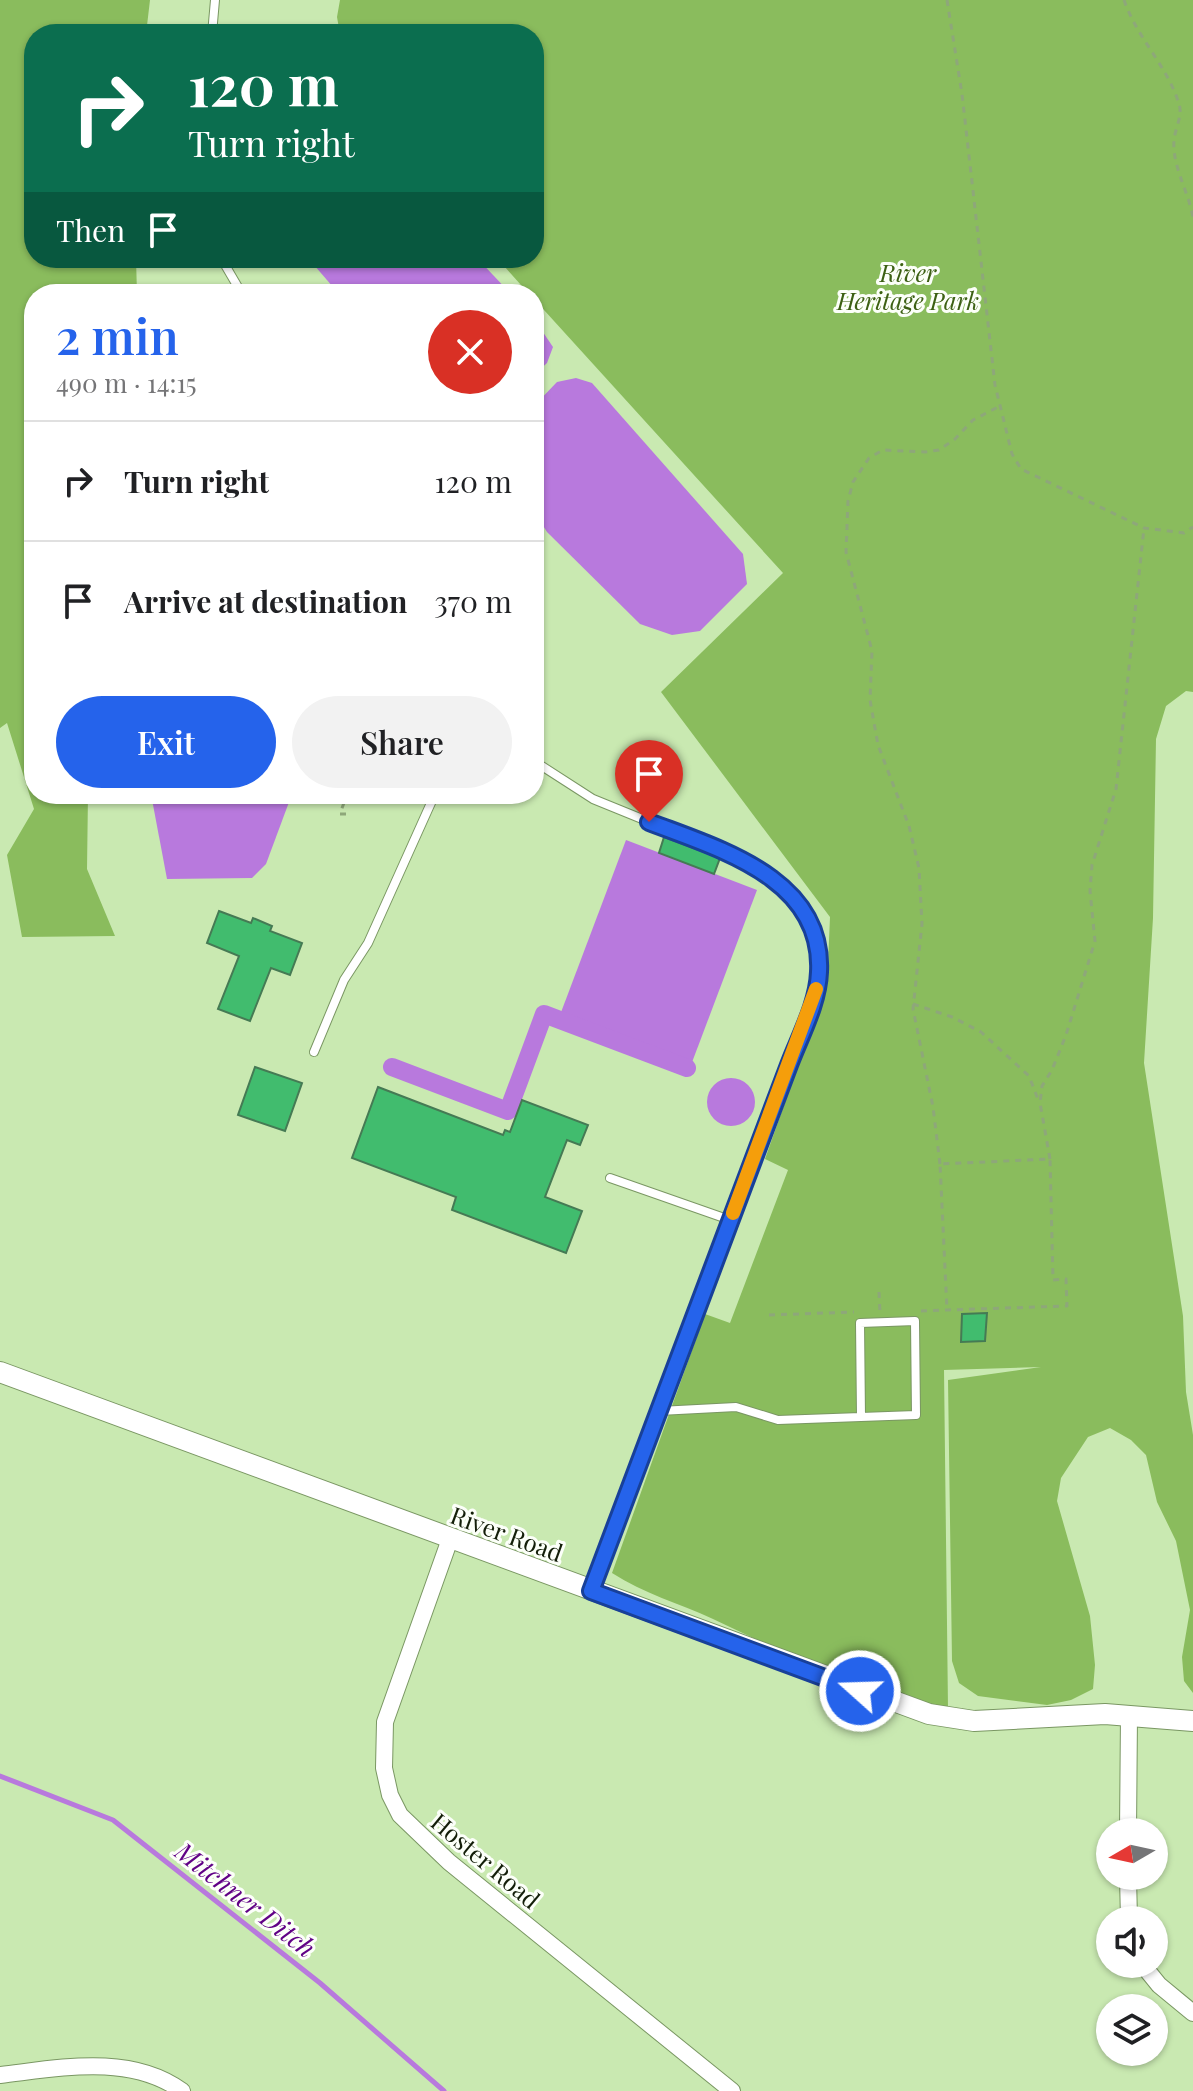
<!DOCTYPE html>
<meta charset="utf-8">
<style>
:root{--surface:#fff;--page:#f2f2f2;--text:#202124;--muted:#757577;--line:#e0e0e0;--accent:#2563eb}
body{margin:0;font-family:"Playfair Display",serif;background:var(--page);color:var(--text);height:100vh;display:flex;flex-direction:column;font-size:30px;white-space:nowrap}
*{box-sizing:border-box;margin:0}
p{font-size:26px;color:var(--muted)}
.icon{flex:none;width:44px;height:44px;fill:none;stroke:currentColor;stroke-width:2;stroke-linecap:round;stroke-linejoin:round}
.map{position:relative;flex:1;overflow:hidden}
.sheet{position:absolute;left:24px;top:284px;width:520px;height:520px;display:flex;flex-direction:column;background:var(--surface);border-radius:32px;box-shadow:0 2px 6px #0004}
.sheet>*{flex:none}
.banner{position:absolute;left:24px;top:24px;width:520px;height:244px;border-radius:32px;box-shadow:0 2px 6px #0004;background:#0b6e4f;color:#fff;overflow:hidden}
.needle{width:52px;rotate:261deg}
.fabs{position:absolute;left:1096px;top:1818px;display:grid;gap:16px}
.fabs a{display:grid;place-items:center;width:72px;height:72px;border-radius:50%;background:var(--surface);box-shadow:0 2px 6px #0004;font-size:40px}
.pin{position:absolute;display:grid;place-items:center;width:68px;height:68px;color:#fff;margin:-82px -34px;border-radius:50% 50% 50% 0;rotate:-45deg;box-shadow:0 0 8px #0007}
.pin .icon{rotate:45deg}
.me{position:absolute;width:88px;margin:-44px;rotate:290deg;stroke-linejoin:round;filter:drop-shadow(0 0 6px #0008)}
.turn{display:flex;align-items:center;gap:28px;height:168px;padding:0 32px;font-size:36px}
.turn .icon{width:104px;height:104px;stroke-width:2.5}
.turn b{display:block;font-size:56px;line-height:68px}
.then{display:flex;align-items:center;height:76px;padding:0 32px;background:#0003;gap:16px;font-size:30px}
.round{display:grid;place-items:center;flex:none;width:84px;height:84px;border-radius:42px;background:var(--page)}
.headline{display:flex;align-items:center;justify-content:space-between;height:136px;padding:0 32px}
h1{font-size:48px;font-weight:600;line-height:60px;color:var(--accent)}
.button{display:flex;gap:16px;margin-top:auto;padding:16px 32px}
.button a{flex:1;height:92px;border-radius:48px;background:var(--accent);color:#fff;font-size:32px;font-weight:600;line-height:92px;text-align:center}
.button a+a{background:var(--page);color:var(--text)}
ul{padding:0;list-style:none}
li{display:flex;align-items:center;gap:24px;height:120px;padding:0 32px;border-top:2px solid var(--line)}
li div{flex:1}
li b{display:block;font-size:30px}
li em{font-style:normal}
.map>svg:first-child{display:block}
</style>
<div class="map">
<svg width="1193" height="2091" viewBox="0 0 1193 2091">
<rect width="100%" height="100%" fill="#c9e9b1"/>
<!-- green -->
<g fill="#8abc5d">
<path d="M0 0H150L146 34H34V258H136L137 294H34V794H88L87 869 115 936 22 937 7 855 34 809 7 723 0 728Z"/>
<path d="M340 0H1193V692L1186 691 1166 706 1156 739 1153 918 1144 1063 1183 1316 1186 1392 1193 1435V1693L1184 1681 1182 1657 1190 1610 1176 1541 1157 1502 1146 1455 1131 1440 1110 1428 1088 1437 1061 1478 1057 1501 1090 1616 1095 1665 1093 1689 1071 1700 1047 1705 978 1696 959 1683 952 1661 948 1380 1041 1367 944 1370 948 1708C866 1691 788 1655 713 1619 679 1603 644 1594 612 1573L705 1314 730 1323 788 1170 765 1159 819 1006 828 964 830 917 661 692 783 573 534 299V294H529L497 258H534V34H340L337 17Z"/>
</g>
<!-- water -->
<g fill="#b879dd">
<path d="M308 258H477L511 294H339Z"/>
<path d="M534 319 553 347 547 363 534 375Z"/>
<path d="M576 378 592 383 743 554 747 584 700 631 672 635 640 624 547 532 534 511V406L557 382Z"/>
<path d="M151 794H292L266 864 252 878 167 879Z"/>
<path d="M626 840 757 890 691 1065 560 1015Z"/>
<circle cx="731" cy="1102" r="24"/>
</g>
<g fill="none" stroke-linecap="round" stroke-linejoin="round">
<!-- stream -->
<path stroke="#b879dd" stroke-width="5" d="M0 1776 113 1820 320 1983 444 2091"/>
<!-- canal -->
<path stroke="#b879dd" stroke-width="18" d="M392 1067 508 1111 544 1014 687 1068"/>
</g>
<!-- building -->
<g fill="#41bc6e" stroke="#457a54" stroke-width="2">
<path d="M664 837 720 858 714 874 659 853Z"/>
<path d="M219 911 251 923 253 918 272 926 270 931 302 943 290 975 271 968 250 1021 218 1009 239 956 207 943Z"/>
<path d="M255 1067 302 1083 285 1131 238 1115Z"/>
<path d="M378 1087 503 1135 505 1130 510 1132 522 1100 588 1125 580 1145 567 1140 545 1197 582 1211 566 1253 452 1210 456 1197 352 1158Z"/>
<path d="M987 1313 985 1341 961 1342 962 1314Z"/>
</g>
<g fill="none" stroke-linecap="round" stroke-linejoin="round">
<defs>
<g id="service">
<path d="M212 34 215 0"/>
<path d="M221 258 242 294"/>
<path d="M534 761 593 799 748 862C796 890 825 931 817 987L591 1590"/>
<path d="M314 1052 344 980 368 943 435 794"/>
<path d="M610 1178 730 1220"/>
<path d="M659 1411 736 1407 778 1420 916 1415 915 1321 860 1323 861 1417"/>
</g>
<g id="minor">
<path d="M450 1539 385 1722 384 1768 390 1795 400 1815 449 1862 732 2091"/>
<path d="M1128 1832 1129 1715"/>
<path d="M1128 1876 1129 1920"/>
<path d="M1142 1964 1159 1985 1193 2013"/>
<path d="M0 2075C60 2068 130 2053 182 2091"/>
</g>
<path id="tertiary" d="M0 1372 929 1714 974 1721 1105 1714 1193 1721"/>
</defs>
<!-- service casing -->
<use href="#service" stroke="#7a9763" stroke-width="10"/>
<!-- minor casing -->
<use href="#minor" stroke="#7a9763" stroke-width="18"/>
<!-- tertiary casing -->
<use href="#tertiary" stroke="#7a9763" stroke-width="22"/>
<!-- path -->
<g stroke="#8ea77a" stroke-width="3" stroke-dasharray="6 6" stroke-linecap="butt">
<path d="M947 0 962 94 995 385 1012 454 1021 469 1144 528 1184 533 1193 527"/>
<path d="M1124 0C1137 38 1168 67 1179 104 1183 115 1175 129 1174 140 1172 167 1189 192 1193 218"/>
<path d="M373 794H375"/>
<path d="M346 814H340L347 794"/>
<path d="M913 1004 952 1017 981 1032 1029 1076 1039 1102"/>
<path d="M1050 1159 1040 1103 1042 1086 1052 1070 1066 1035 1095 941 1090 891 1092 865 1116 789 1144 528"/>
<path d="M940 1164 933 1107 913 1009 922 924 919 868 909 826 878 745 870 700 872 651 846 552 848 501 853 482 869 458 883 450 925 452 939 450 955 439 973 420 998 407"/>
<path d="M879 1292 880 1312"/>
<path d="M921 1311 947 1310 1067 1306 1066 1279 1053 1280 1050 1159 940 1164 947 1310"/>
<path d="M769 1315 854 1312"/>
</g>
<!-- service -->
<use href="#service" stroke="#fff" stroke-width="8"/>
<!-- minor -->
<use href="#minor" stroke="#fff" stroke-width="16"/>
<!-- tertiary -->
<use href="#tertiary" stroke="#fff" stroke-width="20"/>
</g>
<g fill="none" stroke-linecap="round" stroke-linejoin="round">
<defs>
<path id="route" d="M649 822C719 849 824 878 819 972 818 1003 800 1036 789 1065L591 1591 860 1691"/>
</defs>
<!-- route casing -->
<use href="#route" stroke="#184099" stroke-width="20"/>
<!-- route -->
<use href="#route" stroke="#2563eb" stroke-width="14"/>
<!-- slow -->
<path stroke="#f59e0b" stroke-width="14" d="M733 1213 816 989"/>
</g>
<g text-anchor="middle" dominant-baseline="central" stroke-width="6" stroke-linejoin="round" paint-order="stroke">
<!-- park labels -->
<g font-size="24" font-style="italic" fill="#3c6013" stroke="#fcfff9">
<text x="908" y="272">River<tspan x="908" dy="28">Heritage Park</tspan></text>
</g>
<!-- street labels -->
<g font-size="24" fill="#131e09" stroke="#fcfff9">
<text transform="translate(507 1533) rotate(20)">River Road</text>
<text transform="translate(486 1860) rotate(40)">Hoster Road</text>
</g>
<!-- water labels -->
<g font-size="26" font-style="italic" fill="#610286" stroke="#fcfff9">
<text transform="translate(246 1899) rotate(38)">Mitchner Ditch</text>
</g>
</g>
</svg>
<div class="fabs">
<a><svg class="needle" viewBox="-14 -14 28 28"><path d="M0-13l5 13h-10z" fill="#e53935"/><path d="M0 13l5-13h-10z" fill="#757577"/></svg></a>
<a><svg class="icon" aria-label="sound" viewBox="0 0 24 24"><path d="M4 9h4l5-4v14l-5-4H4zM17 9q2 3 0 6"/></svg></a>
<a><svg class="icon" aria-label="layers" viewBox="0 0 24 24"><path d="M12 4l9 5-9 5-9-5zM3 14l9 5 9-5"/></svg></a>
</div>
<div class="pin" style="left:649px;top:822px;background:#d93025"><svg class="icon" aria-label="arrive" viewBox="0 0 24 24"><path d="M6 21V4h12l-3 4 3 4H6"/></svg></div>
<svg class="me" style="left:860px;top:1691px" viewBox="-20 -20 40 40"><circle r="17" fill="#2563eb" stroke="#fff" stroke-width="3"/><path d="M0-11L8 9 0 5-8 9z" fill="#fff"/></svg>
<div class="banner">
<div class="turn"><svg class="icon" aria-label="right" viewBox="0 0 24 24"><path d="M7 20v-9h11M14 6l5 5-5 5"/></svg><div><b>120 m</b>Turn right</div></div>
<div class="then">Then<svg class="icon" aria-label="arrive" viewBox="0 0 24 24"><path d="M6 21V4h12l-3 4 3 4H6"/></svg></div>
</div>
<section class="sheet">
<div class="headline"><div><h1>2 min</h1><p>490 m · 14:15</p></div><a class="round" style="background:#d93025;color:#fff"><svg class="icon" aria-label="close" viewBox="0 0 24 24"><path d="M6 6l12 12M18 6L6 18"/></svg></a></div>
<ul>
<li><svg class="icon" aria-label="right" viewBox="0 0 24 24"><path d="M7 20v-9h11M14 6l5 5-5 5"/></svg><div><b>Turn right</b></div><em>120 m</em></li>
<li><svg class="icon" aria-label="arrive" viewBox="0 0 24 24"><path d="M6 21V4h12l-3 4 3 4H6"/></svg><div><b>Arrive at destination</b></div><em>370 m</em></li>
</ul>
<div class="button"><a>Exit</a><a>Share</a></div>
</section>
</div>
